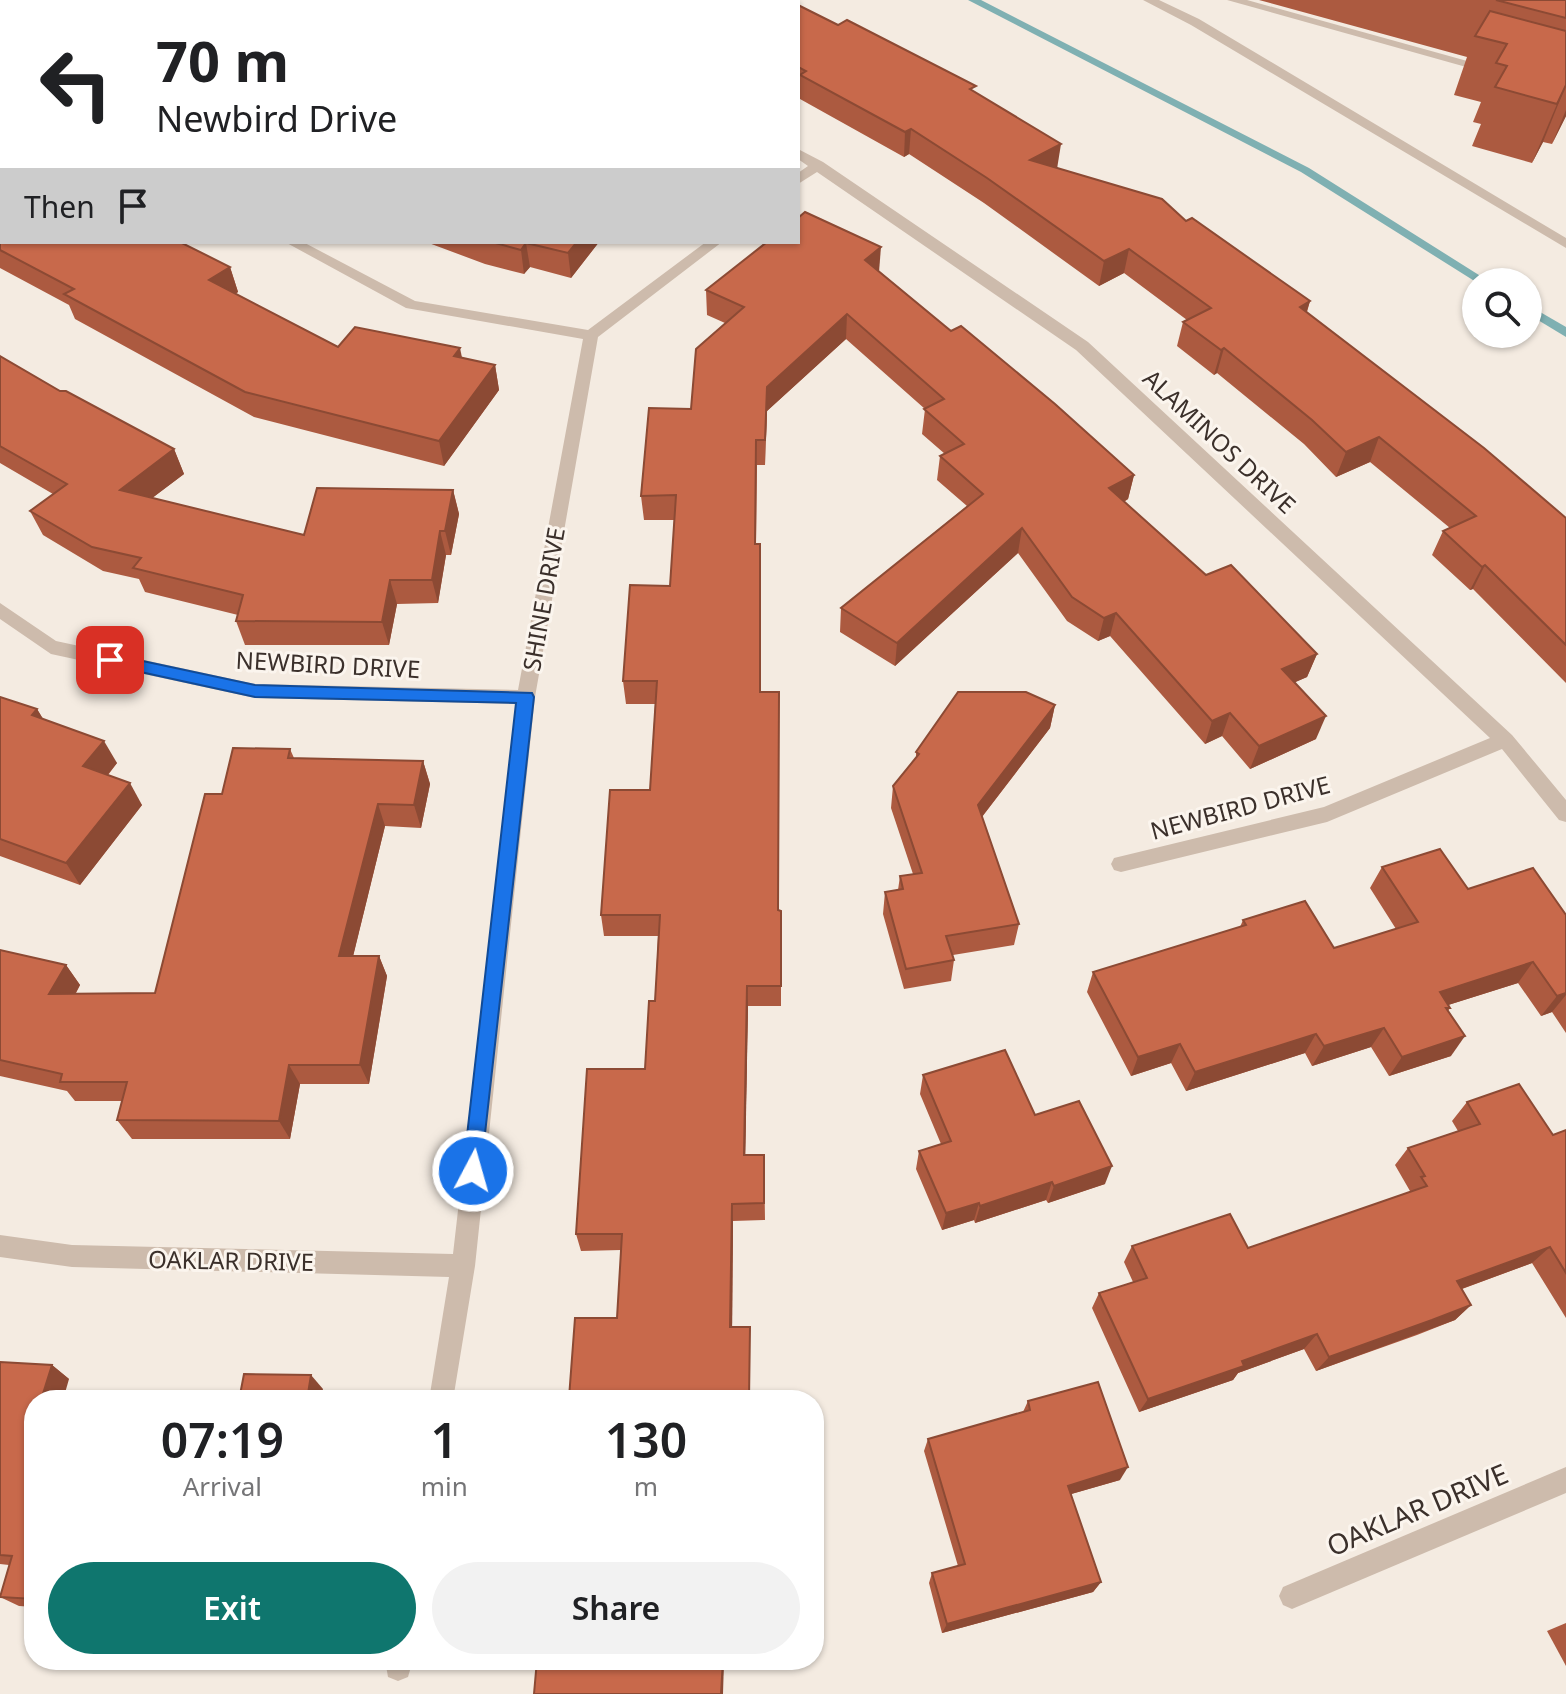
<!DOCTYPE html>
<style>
:root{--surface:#fff;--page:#f2f2f2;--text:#202124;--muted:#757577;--accent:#0f766e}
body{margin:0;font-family:"Noto Sans",sans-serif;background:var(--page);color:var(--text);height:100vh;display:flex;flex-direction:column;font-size:30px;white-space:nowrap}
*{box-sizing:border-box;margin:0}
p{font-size:26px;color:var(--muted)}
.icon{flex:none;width:44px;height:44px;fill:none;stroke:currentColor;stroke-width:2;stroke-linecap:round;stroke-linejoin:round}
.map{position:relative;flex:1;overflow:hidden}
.panel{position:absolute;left:24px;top:1390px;width:800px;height:280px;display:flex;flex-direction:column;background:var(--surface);border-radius:32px;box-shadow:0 2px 6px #0004}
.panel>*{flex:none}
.top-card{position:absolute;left:0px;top:0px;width:800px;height:244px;box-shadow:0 2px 6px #0004;background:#fff;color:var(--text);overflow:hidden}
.controls{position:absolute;left:1462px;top:268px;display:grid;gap:16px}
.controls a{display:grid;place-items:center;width:80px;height:80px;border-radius:50%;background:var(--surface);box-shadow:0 2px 6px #0004;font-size:40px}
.pin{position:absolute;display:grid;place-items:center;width:68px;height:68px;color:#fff;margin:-34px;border-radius:16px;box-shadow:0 4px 12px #0006}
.me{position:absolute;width:88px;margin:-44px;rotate:6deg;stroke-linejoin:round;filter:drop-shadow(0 0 6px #0008)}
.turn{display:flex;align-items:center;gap:28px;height:168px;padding:0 24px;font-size:36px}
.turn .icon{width:104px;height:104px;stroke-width:2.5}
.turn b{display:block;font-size:56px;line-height:68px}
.then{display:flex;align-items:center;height:76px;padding:0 24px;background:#0003;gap:16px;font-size:30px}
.eta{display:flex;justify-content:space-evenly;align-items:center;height:136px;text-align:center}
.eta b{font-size:48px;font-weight:600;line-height:56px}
.cta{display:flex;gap:16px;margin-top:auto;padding:16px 24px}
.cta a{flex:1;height:92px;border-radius:48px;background:var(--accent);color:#fff;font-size:32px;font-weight:600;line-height:92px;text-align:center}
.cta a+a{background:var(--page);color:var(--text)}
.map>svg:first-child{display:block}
</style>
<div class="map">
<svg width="1566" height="1694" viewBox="0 0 1566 1694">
<rect width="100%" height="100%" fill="#f4ebe1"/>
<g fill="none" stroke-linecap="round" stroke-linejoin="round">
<!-- stream -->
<g fill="#7fb0b2" fill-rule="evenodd">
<path d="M968 0H981L1309 168 1490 282H1476L1301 172Z"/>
<path d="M1528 305 1566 327V337L1528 314Z"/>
</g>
<!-- service -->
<g fill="#cdbbac" fill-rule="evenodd">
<path d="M1143 0H1159L1199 19 1566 238V248L1191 25Z"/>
<path d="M1227 0H1247L1496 69 1484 72Z"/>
</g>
<!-- minor -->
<g fill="#cdbbac" fill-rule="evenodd">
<path d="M500 0H515L516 2H501Z"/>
<rect x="0" y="97" width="2" height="9"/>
<path d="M798 149 823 162 1088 342 1512 735 1566 800V822L1559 820 1502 749 1327 822 1121 872 1114 870 1111 864 1114 858 1324 807 1490 738 1076 350 817 172 798 184V173L808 166 798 159Z"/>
<path d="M285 242H303L415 301 588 330 706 242H722L598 337 535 697 475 1266 453 1400H429L449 1277 72 1267 0 1257V1235L72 1245 453 1254 516 704 255 698 51 654 0 619V603L56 641 255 684 518 690 583 339 406 308Z"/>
<path d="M1566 1467V1493L1292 1609 1283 1605 1279 1596 1283 1587Z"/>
<path d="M385 1660H413L408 1677 398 1681 388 1677Z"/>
</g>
</g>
<!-- wall -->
<g fill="#ac5a40">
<path d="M0 0 2 2V54L0 53Z"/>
<path d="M608 0H789L793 2H612Z"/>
<path d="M1259 0H1566V116L1552 144 1543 142 1532 163 1472 146 1481 124 1473 122 1481 102 1454 95 1467 57Z"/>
<path d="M798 5 976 93 1057 168 1186 221 1310 301 1307 312 1566 518V683L1473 589 1470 590 1432 555 1443 531 1450 528 1370 462 1336 477 1304 444 1217 373 1214 375 1177 346 1183 322 1187 320 1124 273 1099 286 984 203 909 154 904 157 800 99V92L798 91Z"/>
<path d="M0 148 2 242 230 267 238 292 235 294 338 347 462 358 495 365 499 390 444 466 254 417 75 319 69 305 0 268Z"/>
<path d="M426 242H599L571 278 530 267 524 274 485 264Z"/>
<path d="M879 271 951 331 1134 475 1128 499 1124 502 1206 575 1317 654 1307 677 1295 682 1316 739 1250 769 1222 736 1205 744 1110 636 1098 641 1067 621 1018 553 895 666 840 632 841 608 967 506 937 480 940 456 945 454 922 434 925 409 846 339 767 411 765 465H757L756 544 761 692 778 910 781 911V1006H748L745 1155H764L765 1220 733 1221 732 1327H750V1400H570L569 1398 617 1318 621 1250 581 1251 576 1234 645 1069 655 1001 658 936H604L601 915 650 790 655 704H626L623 681 670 586 674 520H644L641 496 691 409 725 323 707 315 706 290Z"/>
<path d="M0 356 60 391 174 449 184 474 152 498 304 535 453 490 459 514 451 555H446L438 603 397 604 389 645H245L236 621 238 615 145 592 139 579 103 571 43 535 30 511 53 494 0 463Z"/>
<path d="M0 697 37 709 43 719 117 763 108 775 142 805 80 885 0 856Z"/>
<path d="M1055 705 1050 728 982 817 1019 924 1014 945 953 955 954 960 951 981 904 989 883 914 885 892 898 890 900 876 913 874 891 808 893 786 916 758V752Z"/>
<path d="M290 749 294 758 423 761 430 784 421 828 385 826 353 956H379L387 976 369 1084H300L290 1139H132L117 1120 122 1101H75L67 1091 0 1076V950L66 965 80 985 76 993H155L222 794Z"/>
<path d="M1382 867 1566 915V1033L1552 1012 1541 1016 1518 983 1448 1005 1450 1008 1448 1011 1451 1056 1389 1076 1371 1047 1312 1066 1305 1053 1186 1091 1171 1063 1131 1076 1087 992 1093 972 1240 927 1243 920 1334 948 1396 929 1370 888Z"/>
<path d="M923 1075 1035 1115 1105 1184 1048 1203 1046 1200 975 1223 974 1220 942 1230 916 1169 919 1151 941 1144 920 1094Z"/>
<path d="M1467 1102 1553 1135 1566 1130V1318L1532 1263 1462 1289 1471 1305 1455 1320 1417 1335 1316 1371 1304 1349 1238 1373 1233 1380 1139 1412 1092 1308 1099 1293 1133 1282 1124 1262 1132 1246 1248 1248 1409 1193 1410 1191 1395 1165 1408 1148 1458 1131 1452 1121Z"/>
<path d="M0 1362 52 1365 69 1379 34 1400V1607L19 1606 0 1597 9 1565 0 1564Z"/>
<path d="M1028 1401 1120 1480 1071 1494 1101 1582 1093 1592 942 1633 929 1583 932 1573 958 1566 924 1451 928 1439 1023 1412Z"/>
<path d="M1566 1623V1666L1547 1631Z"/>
</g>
<!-- shaded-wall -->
<g fill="#8c4a34">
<path d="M1566 85 1543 142 1532 163 1557 104Z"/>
<path d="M1566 110V116L1552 144Z"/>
<path d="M911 129 909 154 904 157 905 132Z"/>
<path d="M1061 144 1057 169 1030 160Z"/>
<path d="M577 242H599L571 278 568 253Z"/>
<path d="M526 243 530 267 524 274 521 250Z"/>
<path d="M881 247 879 272 865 260Z"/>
<path d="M1129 249 1124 273 1099 286 1104 261Z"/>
<path d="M230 267 238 292 218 305 209 280Z"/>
<path d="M1310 301 1302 326 1300 307Z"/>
<path d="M847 314 846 339 767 411 765 465 767 387Z"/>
<path d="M460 348 465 372 454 356Z"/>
<path d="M1224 348 1217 373 1214 375 1221 350Z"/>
<path d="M495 365 499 390 444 466 439 441Z"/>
<path d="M1379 437 1370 462 1336 477 1346 452Z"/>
<path d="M174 449 184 474 131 514 120 490Z"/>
<path d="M1134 475 1128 499 1103 512 1109 488Z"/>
<path d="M453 490 459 514 451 555 445 531Z"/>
<path d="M1022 528 1018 553 895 666 897 643Z"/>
<path d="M440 531 446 555 438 603 432 580Z"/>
<path d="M1485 565 1473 589 1470 590 1482 567Z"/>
<path d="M390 580 397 604 389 645 382 622Z"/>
<path d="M1116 613 1110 636 1098 641 1104 618Z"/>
<path d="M1317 654 1307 677 1273 692 1282 669Z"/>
<path d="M1055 705 1050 728 974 827 978 805Z"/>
<path d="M37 709 51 732 32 715Z"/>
<path d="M1230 713 1222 736 1205 744 1212 721Z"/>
<path d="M1326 716 1316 739 1250 769 1259 746Z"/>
<path d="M104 741 117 763 96 789 83 766Z"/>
<path d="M423 761 430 784 421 828 414 805Z"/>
<path d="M130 783 142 805 80 885 66 863Z"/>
<path d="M378 804 385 826 348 977 339 956Z"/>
<path d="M379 956 387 976 369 1084 360 1065Z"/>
<path d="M1533 962 1518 983 1426 1012 1440 992Z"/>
<path d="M66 965 80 985 64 1014 49 994Z"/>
<path d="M747 986 748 1006 745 1173 744 1155Z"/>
<path d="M1566 993V995L1552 1012 1541 1016 1557 996Z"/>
<path d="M1384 1028 1371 1047 1312 1066 1324 1046Z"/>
<path d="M1316 1034 1305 1053 1186 1091 1195 1072Z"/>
<path d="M1465 1036 1451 1056 1389 1076 1402 1057Z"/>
<path d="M1180 1044 1171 1063 1131 1076 1138 1057Z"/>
<path d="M289 1065 300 1084 290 1139 279 1121Z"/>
<path d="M1112 1166 1105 1184 1048 1203 1054 1186Z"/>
<path d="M1052 1182 1046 1200 975 1223 980 1206Z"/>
<path d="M979 1203 974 1220 942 1230 946 1213Z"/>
<path d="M732 1204 733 1221 732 1342 730 1327Z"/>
<path d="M1550 1247 1532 1263 1442 1296 1457 1281Z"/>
<path d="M1471 1305 1455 1320 1316 1371 1329 1357Z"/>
<path d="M750 1327V1400H749Z"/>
<path d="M1317 1334 1304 1349 1238 1373 1233 1380 1139 1412 1148 1399 1242 1361Z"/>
<path d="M52 1365 69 1379 63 1400H41Z"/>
<path d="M311 1375 323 1389 321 1400H307Z"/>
<path d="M1128 1467 1120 1480 1061 1497 1068 1486Z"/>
<path d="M1101 1582 1093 1592 942 1633 947 1624Z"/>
<path d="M723 1660H724L723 1694H721Z"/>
</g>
<!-- building -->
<g fill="#c8694b" stroke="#8c4a34" stroke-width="2">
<path d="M0 0H430L435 2H2V33H0Z"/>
<path d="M659 0H789L793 2H673L671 1 664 2Z"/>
<path d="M1496 0H1566V18Z"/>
<path d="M798 5 838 25 847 20 976 86 970 89 1061 144 1030 160 1162 199 1186 221 1192 218 1310 301 1300 307 1484 448 1566 518V645L1485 565 1482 567 1443 531 1476 516 1379 437 1346 452 1312 420 1224 348 1221 350 1183 322 1211 308 1129 249 1104 261 987 178 911 129 905 132 800 75 806 71 798 67Z"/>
<path d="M1490 11 1566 31V85L1557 104 1495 87 1507 66 1496 63 1507 44 1475 36Z"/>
<path d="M0 148 2 149V242H180L230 267 209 280 338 347 355 327 460 348 454 356 495 365 439 441 245 392 64 294 74 289 0 250Z"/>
<path d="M805 212 881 247 865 260 951 331 961 326 1055 404 1134 475 1109 488 1206 575 1231 565 1317 654 1282 669 1326 716 1259 746 1230 713 1212 721 1116 613 1104 618 1072 597 1022 528 897 643 841 608 983 494 940 456 964 444 924 409 944 399 847 314 767 387 765 440H756L755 544H760V692H779L778 910 781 911V986H747L744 1155H764V1203L732 1204 730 1327H750L749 1400H634L635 1397 569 1398 575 1318H617L622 1234H576L587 1069H645L649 1001H655L660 915H601L610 790H650L657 681H623L630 585 670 586 676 495 641 496 649 408 691 409 696 349 744 307 706 290 767 242H798V218Z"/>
<path d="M492 242H577L568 253 526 243 521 250Z"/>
<path d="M0 356 60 391H66L174 449 120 490 304 535 317 488 453 490 445 531H440L432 580H390L382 622 236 621 243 595 133 568 141 558 92 547 30 511 67 484 0 446Z"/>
<path d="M958 692H1026L1055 705 978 805 1019 924 946 936 954 960 906 969 885 892 903 889 900 876 922 873 893 786 919 754 916 752Z"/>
<path d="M0 697 37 709 32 715 104 741 83 766 130 783 66 863 0 839Z"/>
<path d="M233 748 290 749 288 758 423 761 414 805 378 804 339 956H379L360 1065H289L279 1121 117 1120 127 1082H60L62 1074 0 1060V950L66 965 49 994 155 993 205 794H222Z"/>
<path d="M1440 849 1468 889 1533 868 1566 915V993L1557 996 1533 962 1440 992 1450 1008H1446L1465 1036 1402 1057 1384 1028 1324 1046 1316 1034 1195 1072 1180 1044 1138 1057 1093 972 1246 925 1243 920 1305 901 1334 948 1418 922 1382 867Z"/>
<path d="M1005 1050 1035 1115 1079 1101 1112 1166 1054 1186 1052 1182 980 1206 979 1203 946 1213 919 1151 951 1141 923 1075Z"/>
<path d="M1519 1084 1553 1135 1566 1130V1273L1550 1247 1457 1281 1471 1305 1432 1320 1329 1357 1317 1334 1242 1361 1244 1366 1148 1399 1099 1293 1147 1278 1132 1246 1230 1214 1248 1248 1427 1186 1421 1177 1425 1176 1408 1148 1480 1124 1467 1102Z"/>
<path d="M0 1362 52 1365 41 1400H34V1421L30 1432 34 1433V1599L0 1597 12 1556 0 1555Z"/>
<path d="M244 1374 311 1375 307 1400H239Z"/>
<path d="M1098 1382 1128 1467 1068 1486 1101 1582 947 1624 932 1573 965 1564 928 1439 1030 1410 1028 1401Z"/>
<path d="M537 1660H723L721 1694H534Z"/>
</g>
<!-- route -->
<path fill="#1a73e8" stroke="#114b97" stroke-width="2" d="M110 654 255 685 532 693 534 697 480 1178 473 1181 466 1178 463 1171 516 703 255 697 104 664 101 660Z"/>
<g text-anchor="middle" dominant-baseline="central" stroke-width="6" stroke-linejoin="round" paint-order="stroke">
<!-- street labels -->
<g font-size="24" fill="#3b302b" stroke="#fbf5ee">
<text transform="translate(1220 441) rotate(43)">ALAMINOS DRIVE</text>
<text transform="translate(543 599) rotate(-80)">SHINE DRIVE</text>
<text transform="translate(328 664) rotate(3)">NEWBIRD DRIVE</text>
<text transform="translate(1240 807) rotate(-15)">NEWBIRD DRIVE</text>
<text transform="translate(231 1260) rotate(1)">OAKLAR DRIVE</text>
</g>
<!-- near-street labels -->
<g font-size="28" fill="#3b302b" stroke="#fbf5ee">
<text transform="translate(1417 1509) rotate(-23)">OAKLAR DRIVE</text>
</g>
</g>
</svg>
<div class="controls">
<a><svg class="icon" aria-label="search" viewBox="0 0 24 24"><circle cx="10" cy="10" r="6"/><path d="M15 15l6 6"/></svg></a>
</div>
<div class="pin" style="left:110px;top:660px;background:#d93025"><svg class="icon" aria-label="arrive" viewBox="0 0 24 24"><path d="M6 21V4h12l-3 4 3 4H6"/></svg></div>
<svg class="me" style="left:473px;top:1171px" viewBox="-20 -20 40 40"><circle r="17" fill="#1a73e8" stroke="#fff" stroke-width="3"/><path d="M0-11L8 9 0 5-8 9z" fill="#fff"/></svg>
<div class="top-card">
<div class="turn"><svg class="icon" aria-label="left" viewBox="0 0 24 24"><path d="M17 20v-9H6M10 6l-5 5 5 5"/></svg><div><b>70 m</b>Newbird Drive</div></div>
<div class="then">Then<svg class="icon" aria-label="arrive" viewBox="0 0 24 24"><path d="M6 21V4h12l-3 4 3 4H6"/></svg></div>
</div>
<section class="panel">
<div class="eta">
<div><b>07:19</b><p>Arrival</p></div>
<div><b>1</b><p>min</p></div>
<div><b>130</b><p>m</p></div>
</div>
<div class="cta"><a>Exit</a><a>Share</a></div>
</section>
</div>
